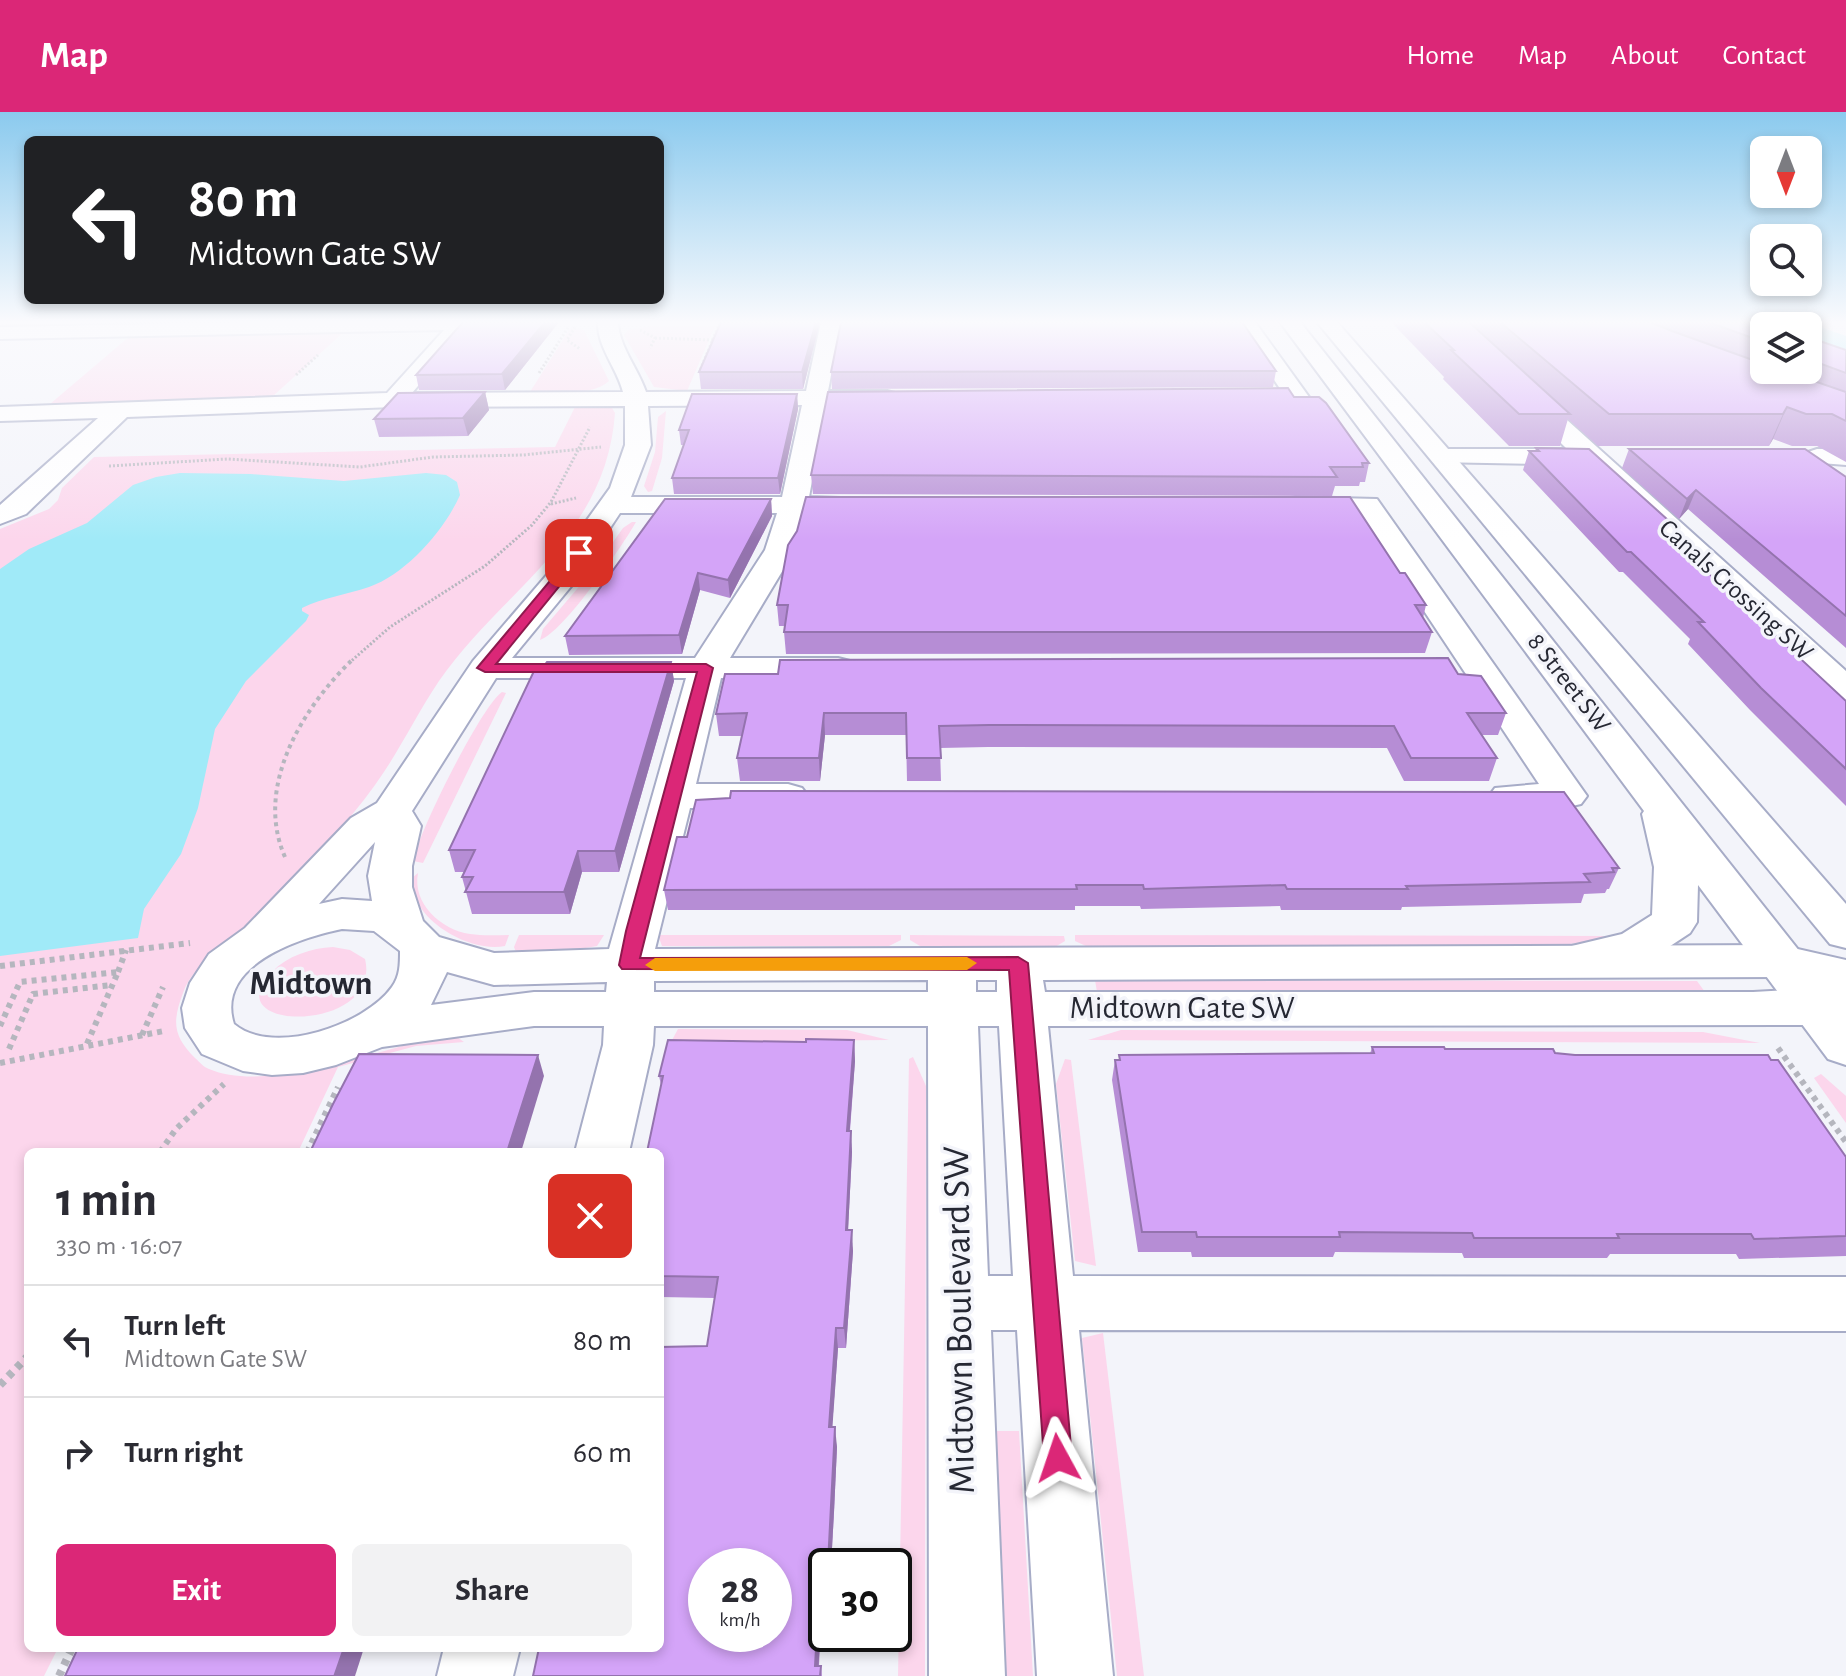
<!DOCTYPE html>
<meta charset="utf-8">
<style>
:root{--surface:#fff;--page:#f2f2f3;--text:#2b2b33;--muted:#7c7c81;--line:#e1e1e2;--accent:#db2777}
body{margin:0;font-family:"Alegreya Sans",sans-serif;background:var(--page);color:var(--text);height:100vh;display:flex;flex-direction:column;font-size:30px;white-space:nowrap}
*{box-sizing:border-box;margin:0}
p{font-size:26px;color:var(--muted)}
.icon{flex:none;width:44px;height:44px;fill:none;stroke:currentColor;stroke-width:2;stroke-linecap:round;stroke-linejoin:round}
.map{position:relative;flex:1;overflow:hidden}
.details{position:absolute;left:24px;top:1036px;width:640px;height:504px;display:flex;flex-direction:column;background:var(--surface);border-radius:12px;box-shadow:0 4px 12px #0003}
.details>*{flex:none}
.guide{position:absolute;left:24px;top:24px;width:640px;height:168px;border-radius:12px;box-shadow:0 4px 12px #0003;background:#202124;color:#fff;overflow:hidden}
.needle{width:52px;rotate:180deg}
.controls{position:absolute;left:1750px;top:24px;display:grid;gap:16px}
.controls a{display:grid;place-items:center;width:72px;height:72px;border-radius:12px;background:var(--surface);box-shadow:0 4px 12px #0003;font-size:40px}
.speed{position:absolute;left:688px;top:1436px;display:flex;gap:16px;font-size:40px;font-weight:700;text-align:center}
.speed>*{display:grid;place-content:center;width:104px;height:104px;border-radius:50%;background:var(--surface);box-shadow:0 4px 12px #0003;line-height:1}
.speed small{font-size:20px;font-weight:400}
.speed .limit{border:4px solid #111;border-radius:12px;background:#fff;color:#111}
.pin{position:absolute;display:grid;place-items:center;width:68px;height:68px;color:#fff;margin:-34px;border-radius:16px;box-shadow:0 4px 12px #0006}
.me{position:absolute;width:88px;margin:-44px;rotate:355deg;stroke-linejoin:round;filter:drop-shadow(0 0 6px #0008)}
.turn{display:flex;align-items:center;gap:28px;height:168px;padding:0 32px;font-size:36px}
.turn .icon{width:104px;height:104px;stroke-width:2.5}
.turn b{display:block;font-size:56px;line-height:68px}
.round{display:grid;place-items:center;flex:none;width:84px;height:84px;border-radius:12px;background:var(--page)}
.head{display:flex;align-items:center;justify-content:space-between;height:136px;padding:0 32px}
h1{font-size:48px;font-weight:600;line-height:60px}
.action{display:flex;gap:16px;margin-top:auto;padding:16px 32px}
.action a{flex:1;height:92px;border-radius:12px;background:var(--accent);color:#fff;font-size:32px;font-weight:600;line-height:92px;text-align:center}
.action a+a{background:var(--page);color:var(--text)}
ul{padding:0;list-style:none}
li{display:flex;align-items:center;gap:24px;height:112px;padding:0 32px;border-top:2px solid var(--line)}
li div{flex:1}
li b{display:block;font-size:30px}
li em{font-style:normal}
header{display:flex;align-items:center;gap:48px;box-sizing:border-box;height:112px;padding:0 40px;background:var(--accent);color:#fff}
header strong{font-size:38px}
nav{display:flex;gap:44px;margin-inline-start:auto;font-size:28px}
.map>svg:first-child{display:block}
</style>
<header>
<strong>Map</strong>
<nav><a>Home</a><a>Map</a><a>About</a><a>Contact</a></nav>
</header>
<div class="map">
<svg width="1846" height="1564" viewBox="0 0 1846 1564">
<rect width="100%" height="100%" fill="#f3f4fa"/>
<!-- green -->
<g fill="#fcd6ec">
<path d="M652 214H715L687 279 654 275 624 223 628 218Z"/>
<path d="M571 215 584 218 609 269C592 285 553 280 530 280Z"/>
<path d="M346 218 273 284 50 292 130 224Z"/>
<path d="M576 293 612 296 615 301C606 426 502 478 439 569 416 603 399 640 375 673 347 712 313 747 280 783 271 793 262 805 252 814 228 834 194 850 183 881 172 910 173 924 195 946 200 950 203 955 209 957 267 982 376 938 439 925L454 923 464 930 416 934 338 955 298 1040H28V1536H58L44 1564H0V417L49 397 58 388 62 376 94 345 555 335Z"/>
<path d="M666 299 662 346 652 379 648 380 644 374 655 340 658 305Z"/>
<path d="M632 410H636C623 433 563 521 540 528L543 517 594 457 623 416Z"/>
<path d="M502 580 506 581 423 751 413 749C418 721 482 593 502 580Z"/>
<path d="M418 761C412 791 441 818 470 822 483 824 496 823 509 823L505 834C476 840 432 818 418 791 414 783 413 775 411 767Z"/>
<path d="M519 823H604L597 834 557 841 517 843 514 835Z"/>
<path d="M658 823H901V828L889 834H662Z"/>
<path d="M910 823 1064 824 1065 829 1055 835 920 834 910 828Z"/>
<path d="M1075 823 1611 824 1613 826 1555 834H1086L1075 829Z"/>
<path d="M333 835 350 838 365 847C383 922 212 921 272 860 287 844 311 836 333 835Z"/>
<path d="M1095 868 1697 869 1705 880H1097Z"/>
<path d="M678 917 847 918 889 928 671 930Z"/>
<path d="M1121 918 1703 920 1760 931 1088 928Z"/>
<path d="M913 945 926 974 925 1564H898L909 947Z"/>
<path d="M1065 947 1071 948 1096 1154 1075 1149 1056 972Z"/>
<path d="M1821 962 1846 984V1011L1814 966Z"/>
<path d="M1103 1221 1144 1564H1117L1082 1226Z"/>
<path d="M996 1319H1019L1033 1564H1006Z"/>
</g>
<!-- water -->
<g fill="#a0eaf8">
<path d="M1727 210H1806L1846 224V255L1808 241V214Z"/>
<path d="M180 361 251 362 344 369 426 361 446 363 457 370 460 383C444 419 406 462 369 475 346 483 324 485 302 496V499L309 503 306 509 246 569 215 617 198 696 181 742 144 797 138 826 0 844V457L29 437 87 411 133 373 156 365Z"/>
</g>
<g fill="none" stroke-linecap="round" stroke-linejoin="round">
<defs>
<g id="minor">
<path d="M253 210H530L520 216 466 217 412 281 623 280C617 256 597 235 598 210H618C619 235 638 256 646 280L806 279 821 210H841L828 279H887L895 281 899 286 895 291 887 293H826L809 385 873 387 877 393 873 399 805 401 795 438 730 546H838L850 549 855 556 850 563 838 566H721L696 672H788L802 676 808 684 802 692 788 696H690L655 837 1780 833 1846 848V905L1818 913 1048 914 1073 1164 1846 1165V1219L1079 1218 1113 1564H1037L1017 1218H991L1005 1564H929L928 914H654L653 933 629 1040H575L603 933 604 914H534L382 935 336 953 303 961 272 963 243 959 202 942 185 916 182 896 190 871 209 842 245 816 351 706 377 691 473 549 551 458 610 376 625 333V294L394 295 127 305 26 402 0 412V393L98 306 0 309V295L387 281 444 218 0 227V215ZM802 293 782 385H631L651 333 648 294ZM620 401H777L765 438 695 546H512L573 472ZM496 566H686L609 837 494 841 439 825 423 809 412 775V754L421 714 412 699ZM375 730 368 764 372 789 342 787 319 792ZM342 817 374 819 400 839C400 852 400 864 392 875 365 913 273 945 234 912 215 853 299 826 342 817ZM447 860 494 873 607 870 606 880H534L431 893ZM1780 865 1827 876 1753 880H1045L1043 868ZM928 868V880H654V869ZM976 868H997V880H976ZM978 914H999L1013 1164H988Z"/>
<path d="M1235 210H1255L1309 285 1305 290H1289Z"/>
<path d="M1437 210H1458L1846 559V589L1833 586 1584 353 1434 350 1430 345 1434 340 1443 337H1567Z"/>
<path d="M1817 337H1846V353L1808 350 1804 345 1808 340Z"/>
<path d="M1296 385 1377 387 1587 684 1581 692C1555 699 1521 699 1495 692L1489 684 1495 676 1539 672 1359 401 1286 399 1282 393 1286 387Z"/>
<path d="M444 1536H520L513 1564H437Z"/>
</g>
<g id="major">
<path d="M1280 210H1300L1846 898V953L1828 947 1698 773 1697 810 1690 821 1652 846 1572 865 1555 860 1549 849 1555 838 1622 822 1652 803 1654 755 1642 702 1644 699Z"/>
<path d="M1317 210H1337L1846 792V836L1830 832Z"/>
</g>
</defs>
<!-- minor casing -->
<use href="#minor" stroke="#a7acc7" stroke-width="4"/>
<!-- major casing -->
<use href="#major" stroke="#a7acc7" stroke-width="4"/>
<!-- path-far3 -->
<g stroke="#b5b6be" stroke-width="3" stroke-dasharray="2 2" stroke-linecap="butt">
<path d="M575 215 567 228 580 237"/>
<path d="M640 218 655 226 650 236"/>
<path d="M655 226 713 228"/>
<path d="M539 261 569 214"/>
<path d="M699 261 720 210"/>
<path d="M296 263 318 243"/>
<path d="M109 354 227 347 360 355 433 345 523 343 601 335"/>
<path d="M551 392 576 386"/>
<path d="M349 551 390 515 485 454 532 413 551 390 590 315"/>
</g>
<!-- path-far2 -->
<path stroke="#b5b6be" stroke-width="4" stroke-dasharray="4 4" stroke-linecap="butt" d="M285 745C254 675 302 597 351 549"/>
<!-- path-far1 -->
<g stroke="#b5b6be" stroke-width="6" stroke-dasharray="5 5" stroke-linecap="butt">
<path d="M0 854 190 831"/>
<path d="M118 860 126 838"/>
<path d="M0 914 20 870 118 860 86 934"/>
<path d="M142 923 163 875"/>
<path d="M1778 936 1846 1030"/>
<path d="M9 937 33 882 111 873"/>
<path d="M0 951 164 919"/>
<path d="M160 1040 176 1017 224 972"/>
<path d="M307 1040 338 975"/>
</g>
<!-- path -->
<g stroke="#b5b6be" stroke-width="8" stroke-dasharray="6 6" stroke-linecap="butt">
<path d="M0 1273 28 1244"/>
<path d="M59 1564 72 1536"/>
</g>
<!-- minor -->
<use href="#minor" fill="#fff" fill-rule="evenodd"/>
<!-- major -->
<use href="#major" fill="#fff" fill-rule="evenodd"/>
</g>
<!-- wall -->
<g fill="#b68dd5">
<path d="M463 210H559L505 278H419L416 263Z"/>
<path d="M820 210 803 277H701L699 260Z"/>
<path d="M1394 210H1764V258H1808V225L1846 238V350L1817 334H1792L1773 327 1769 334H1598L1568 307 1560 334H1509L1443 267 1444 265 1393 212Z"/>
<path d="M1276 259 1273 275 832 277 831 260Z"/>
<path d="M485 280 489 298 468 324 379 325 374 307Z"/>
<path d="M797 282 798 297 780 382H674L672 366 684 333H681L679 318Z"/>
<path d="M1294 285 1369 351 1365 370H1360L1359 374H1335L1332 384 813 382 811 363Z"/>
<path d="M1536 336 1668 408 1663 419 1846 589V694L1750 598 1688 532 1690 527 1623 460H1619L1523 358 1529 339H1535Z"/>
<path d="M1629 337 1846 365V536L1688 397 1679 407 1622 356Z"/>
<path d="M771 387 772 404 730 486 700 478 682 542 569 543 565 524Z"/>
<path d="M1400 461 1426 493 1423 506 1432 520 1425 541 786 542 784 520 785 514H779L777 493Z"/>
<path d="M671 550 674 569 619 760H582L570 802H472L462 765 465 760H455L449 738Z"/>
<path d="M1458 562 1506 601 1498 623H1482L1497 646 1489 669H1404L1387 636 988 635 940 636 941 669H907L906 623H825L820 669H740L737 646 742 624H719L716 602Z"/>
<path d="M1619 756 1609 777H1607L1605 781 1584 782 1581 791 1402 795 1401 798H1281L1280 794 1141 797 1140 794H1075V798H668L664 778Z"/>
<path d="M854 928 855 949 850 1019 852 1040 848 1118 853 1139 846 1236H838L832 1315 837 1335 834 1400 831 1454H826V1471H823L819 1554H821L822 1564H533L707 1234 715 1186 660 1185 661 973 659 964 806 930Z"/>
<path d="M1372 935 1555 941 1846 1045V1144L1739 1147 1736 1142H1610L1607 1146H1464L1462 1141 1335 1140 1333 1145H1192L1191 1140H1138L1112 968 1115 948H1119V943L1370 942Z"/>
</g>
<!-- shaded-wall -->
<g fill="#9473ae">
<path d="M545 210H559L505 278 502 262Z"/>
<path d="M816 210H820L803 277 802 260Z"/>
<path d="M485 280 489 298 468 324 463 306Z"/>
<path d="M797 282 798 297 780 382 778 366Z"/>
<path d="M1787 295 1773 327 1769 334 1783 302Z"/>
<path d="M1696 378 1688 397 1679 407 1687 387Z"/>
<path d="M771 387 772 404 730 486 728 468Z"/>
<path d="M698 461 700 478 682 542 679 523Z"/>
<path d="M671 550 674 569 619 760 615 739Z"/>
<path d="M824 601 825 623 820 669 819 646Z"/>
<path d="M578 739 582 760 570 802 564 780Z"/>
<path d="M854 928 855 949 848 1040 847 1019Z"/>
<path d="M538 943 544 964 521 1040H507Z"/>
<path d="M851 1019 852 1040 847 1139 846 1118Z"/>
<path d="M852 1118 853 1139 846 1236 844 1216Z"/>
<path d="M836 1216 838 1236 831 1335 829 1315Z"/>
<path d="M835 1315 837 1335 834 1400 831 1454H828Z"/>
<path d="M821 1452 823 1471 818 1564 815 1554Z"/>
<path d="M344 1536H364L355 1564H337L335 1562Z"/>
</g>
<!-- building -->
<g fill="#d4a4f8" stroke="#9473ae" stroke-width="2" fill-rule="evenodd">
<path d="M463 210H545L502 262 416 263Z"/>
<path d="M721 210H816L802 260H699Z"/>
<path d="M841 210H1242L1276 259 831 260Z"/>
<path d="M1424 210H1469L1570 302H1519L1451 238H1454Z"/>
<path d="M1500 210H1650L1672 219 1764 252V258H1782L1846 280V309L1832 302H1806L1787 295 1783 302H1609Z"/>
<path d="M1708 210H1764L1777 214H1764V230Z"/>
<path d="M1808 225 1846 238V261L1808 247Z"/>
<path d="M1288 276 1294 285H1319L1326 291 1369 351H1362L1363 355H1330L1337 365 811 363 828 280Z"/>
<path d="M485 280 463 306 374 307 398 281Z"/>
<path d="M692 282H797L778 366H672L689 318H679Z"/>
<path d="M1536 336 1589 337 1668 408 1660 416 1846 589V657L1761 576 1698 510H1704L1631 440H1627L1529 339H1539Z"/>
<path d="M1629 337H1805L1846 365V504L1696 378 1687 387Z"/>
<path d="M806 385H1350L1400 461H1405L1426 493H1415L1432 520H784L788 493H777L788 433 797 419Z"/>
<path d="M665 387H771L728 468 698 461 679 523 565 524Z"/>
<path d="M1448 546 1458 562 1481 564 1506 601H1467L1497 646H1411L1394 614 989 613 939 614 941 646H907L906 601H824L819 646H737L747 601 716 602 725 562H778L780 548Z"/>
<path d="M547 550H671L615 739H578L564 780H465L473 765H462L475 738H449L534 559H540Z"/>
<path d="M731 679 1564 680 1619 756H1612L1614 760 1584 762 1590 770 1406 774 1408 777H1287L1285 773 1144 777 1143 773H1076L1077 777 664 778 677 725H687L696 688 730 686Z"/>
<path d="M806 927 854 928 847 1019H851L846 1118H852L844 1216H836L829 1315H835L828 1452H821L815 1554H821L820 1564H533L539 1536H660V1235L707 1234 718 1165 660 1164V1040H647L663 964H659L668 928 806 930ZM706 1454H774V1522H706Z"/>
<path d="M1372 935H1444L1445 937H1553L1555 941 1575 943H1768L1771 948H1778L1846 1045V1124L1754 1127 1751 1122H1617L1619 1126H1474L1472 1121 1339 1120 1340 1125H1197L1196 1120H1142L1115 948H1120L1119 943 1374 941Z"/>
<path d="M359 942 538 943 507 1040H310L333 992Z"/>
<path d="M78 1536H344L335 1562H339L338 1564H65Z"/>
</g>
<!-- sky -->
<linearGradient id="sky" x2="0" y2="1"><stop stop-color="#8bcaee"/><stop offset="0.49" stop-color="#fafafd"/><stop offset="1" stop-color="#fafafd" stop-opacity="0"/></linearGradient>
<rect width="1846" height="429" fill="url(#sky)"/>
<!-- route -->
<path fill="#db2777" stroke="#8e194d" stroke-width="2" d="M579 438 584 439V444L496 552H706L713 556 640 846 1018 845 1028 851 1072 1346 1068 1356 1058 1360 1048 1356 1044 1346 1009 858 622 857 619 853 626 819 697 560H485L477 556 575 439Z"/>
<!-- slow -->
<path fill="#f59e0b" d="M967 845 977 851 967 858 655 859 645 853 655 846Z"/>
<g text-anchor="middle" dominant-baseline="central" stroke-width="7" stroke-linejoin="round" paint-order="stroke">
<!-- far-street labels -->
<g font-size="26" fill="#262833" stroke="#f3f4fa">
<text transform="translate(1736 478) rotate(42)">Canals Crossing SW</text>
<text transform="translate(1569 571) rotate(52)">8 Street SW</text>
</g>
<!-- street labels -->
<g font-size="32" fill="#262833" stroke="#f3f4fa">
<text x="1182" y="896">Midtown Gate SW</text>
</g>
<!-- neighbourhood labels -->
<g font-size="34" font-weight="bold" fill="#262833" stroke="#f3f4fa">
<text x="311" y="872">Midtown</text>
</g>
<!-- near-street labels -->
<g font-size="38" fill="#262833" stroke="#f3f4fa">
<text transform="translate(960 1208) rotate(-91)">Midtown Boulevard SW</text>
</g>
</g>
</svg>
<div class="controls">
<a><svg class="needle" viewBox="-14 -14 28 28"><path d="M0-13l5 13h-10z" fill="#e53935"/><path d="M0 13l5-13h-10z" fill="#7c7c81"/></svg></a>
<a><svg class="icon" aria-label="search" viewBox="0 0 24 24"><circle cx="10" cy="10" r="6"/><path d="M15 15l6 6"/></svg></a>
<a><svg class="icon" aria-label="layers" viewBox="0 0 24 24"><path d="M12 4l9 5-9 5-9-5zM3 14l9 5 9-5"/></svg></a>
</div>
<div class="speed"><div>28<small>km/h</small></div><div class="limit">30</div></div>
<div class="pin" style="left:579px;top:441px;background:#d93025"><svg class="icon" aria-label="arrive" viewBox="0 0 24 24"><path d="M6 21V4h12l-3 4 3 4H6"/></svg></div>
<svg class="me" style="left:1058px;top:1346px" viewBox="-20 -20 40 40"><path d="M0-17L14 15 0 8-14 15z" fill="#db2777" stroke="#fff" stroke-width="4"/></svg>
<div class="guide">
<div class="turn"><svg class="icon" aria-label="left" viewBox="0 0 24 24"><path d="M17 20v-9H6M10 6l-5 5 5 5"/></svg><div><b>80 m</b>Midtown Gate SW</div></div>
</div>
<section class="details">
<div class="head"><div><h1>1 min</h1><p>330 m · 16:07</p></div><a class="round" style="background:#d93025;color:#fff"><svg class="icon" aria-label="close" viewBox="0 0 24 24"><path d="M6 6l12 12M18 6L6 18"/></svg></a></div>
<ul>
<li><svg class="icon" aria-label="left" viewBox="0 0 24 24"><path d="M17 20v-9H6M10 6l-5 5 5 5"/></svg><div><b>Turn left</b><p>Midtown Gate SW</p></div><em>80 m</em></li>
<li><svg class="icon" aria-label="right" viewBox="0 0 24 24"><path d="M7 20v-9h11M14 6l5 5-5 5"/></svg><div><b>Turn right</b></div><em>60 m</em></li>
</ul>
<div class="action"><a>Exit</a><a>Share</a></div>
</section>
</div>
